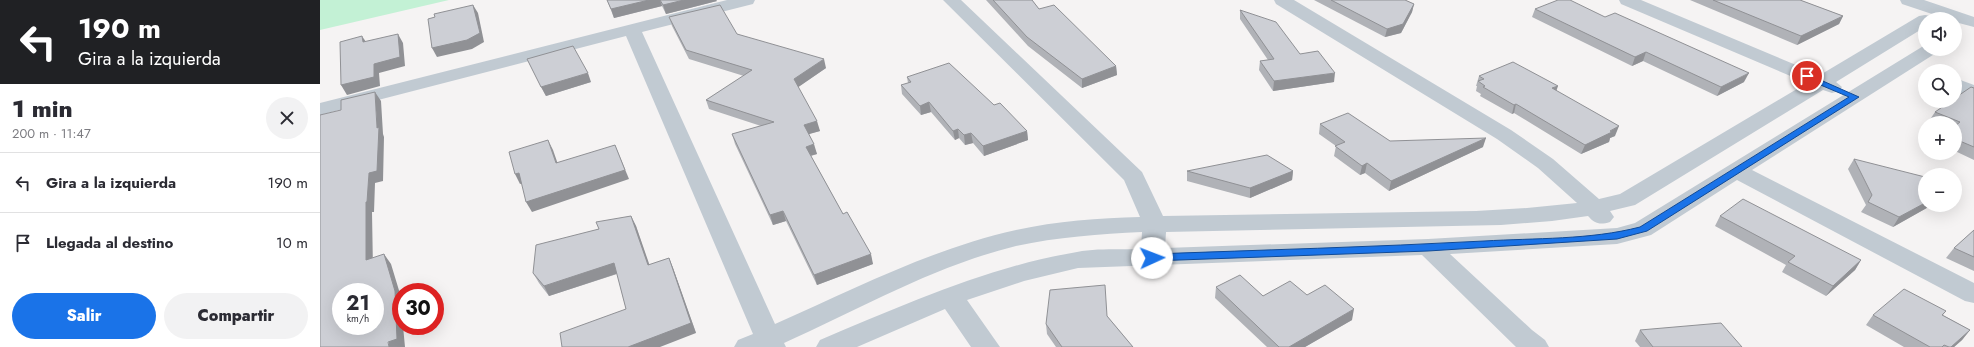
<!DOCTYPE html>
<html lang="es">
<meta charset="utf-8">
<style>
:root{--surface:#fff;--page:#f2f2f3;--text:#2b2b33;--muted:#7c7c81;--line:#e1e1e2;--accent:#1a73e8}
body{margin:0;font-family:Jost,sans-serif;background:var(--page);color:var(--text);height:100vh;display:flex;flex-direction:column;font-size:15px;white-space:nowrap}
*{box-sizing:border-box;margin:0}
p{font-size:13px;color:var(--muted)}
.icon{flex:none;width:22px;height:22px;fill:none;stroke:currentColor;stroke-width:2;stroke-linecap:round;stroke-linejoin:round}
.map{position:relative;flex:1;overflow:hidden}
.details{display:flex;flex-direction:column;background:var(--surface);width:320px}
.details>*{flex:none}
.banner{background:#202124;color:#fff;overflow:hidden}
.tools{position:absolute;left:1598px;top:12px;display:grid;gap:8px}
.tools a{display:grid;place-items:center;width:44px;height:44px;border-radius:50%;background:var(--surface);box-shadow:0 4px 16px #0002;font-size:20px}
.speed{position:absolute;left:12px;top:283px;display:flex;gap:8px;font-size:20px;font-weight:700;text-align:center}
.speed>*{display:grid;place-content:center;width:52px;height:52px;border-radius:50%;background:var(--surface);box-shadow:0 4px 16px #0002;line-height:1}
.speed small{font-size:10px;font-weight:400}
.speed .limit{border:6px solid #d22;background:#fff;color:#111}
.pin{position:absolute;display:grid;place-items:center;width:34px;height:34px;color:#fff;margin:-17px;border:2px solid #fff;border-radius:50%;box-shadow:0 1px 4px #0007}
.me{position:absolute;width:44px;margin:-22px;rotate:88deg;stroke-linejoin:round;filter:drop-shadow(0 0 3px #0008)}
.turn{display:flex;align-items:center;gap:14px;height:84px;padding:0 12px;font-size:18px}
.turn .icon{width:52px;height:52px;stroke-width:2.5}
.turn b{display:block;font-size:28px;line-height:34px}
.round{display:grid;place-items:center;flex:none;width:42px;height:42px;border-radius:21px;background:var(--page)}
.overview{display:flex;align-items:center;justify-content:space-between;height:68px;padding:0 12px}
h1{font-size:24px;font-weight:800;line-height:30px}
.button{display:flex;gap:8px;margin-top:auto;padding:8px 12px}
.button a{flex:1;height:46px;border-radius:24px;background:var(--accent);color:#fff;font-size:16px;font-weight:800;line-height:46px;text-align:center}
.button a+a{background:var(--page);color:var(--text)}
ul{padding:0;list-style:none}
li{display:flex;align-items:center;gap:12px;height:60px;padding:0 12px;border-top:1px solid var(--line)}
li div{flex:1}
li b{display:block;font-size:15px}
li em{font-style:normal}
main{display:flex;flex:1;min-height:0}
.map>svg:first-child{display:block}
</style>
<main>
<section class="details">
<div class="banner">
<div class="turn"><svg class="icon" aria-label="left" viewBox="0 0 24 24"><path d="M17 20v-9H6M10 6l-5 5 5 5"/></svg><div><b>190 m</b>Gira a la izquierda</div></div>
</div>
<div class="overview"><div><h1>1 min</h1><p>200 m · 11:47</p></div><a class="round"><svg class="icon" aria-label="close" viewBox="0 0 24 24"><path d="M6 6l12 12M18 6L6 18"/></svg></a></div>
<ul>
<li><svg class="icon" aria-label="left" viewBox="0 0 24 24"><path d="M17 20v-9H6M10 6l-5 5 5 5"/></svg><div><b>Gira a la izquierda</b></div><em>190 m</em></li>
<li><svg class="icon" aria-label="arrive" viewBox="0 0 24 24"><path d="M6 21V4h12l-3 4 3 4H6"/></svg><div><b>Llegada al destino</b></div><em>10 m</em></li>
</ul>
<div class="button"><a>Salir</a><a>Compartir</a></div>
</section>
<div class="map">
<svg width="1654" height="347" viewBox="0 0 1654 347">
<rect width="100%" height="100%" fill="#f5f3f3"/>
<!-- green -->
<path fill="#c3f1d5" d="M0 0H129L0 30Z"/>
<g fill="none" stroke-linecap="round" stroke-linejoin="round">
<!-- street -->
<g fill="#c1cad2" fill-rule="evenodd">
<path d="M407 0H435L433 4 322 32 455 324C534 289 611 249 696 230 737 221 779 218 820 217L804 180 623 0H641L822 172 843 216 1156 211 1207 208 1257 203 1218 168 1177 139 956 4 954 0H974L1191 130 1233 159 1279 199 1300 194 1487 83 1301 4 1299 0H1321L1500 75 1599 16 1605 15 1611 16 1613 19H1605V27L1516 82 1522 87 1519 91 1512 93 1503 90 1315 205 1290 211 1294 217 1290 222C1280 225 1275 224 1268 216L1232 221 1181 225 846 232 845 248 1108 239 1297 228 1315 223 1605 45V49H1619L1616 53 1432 170 1654 283V303L1645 301 1417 180 1331 235 1297 244 1130 254 1212 330 1225 340 1229 347H1196L1102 255 758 268 704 281 647 300 680 347H651L625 309 537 347H496L500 340C584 305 667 267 757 252 777 248 800 250 821 249L822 232C780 234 737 237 696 246 614 266 540 309 464 343L466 347H414L418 340 433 334 306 36 0 115V103Z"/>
<path d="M1580 0H1604L1654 17V27L1635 22V19H1627L1582 4Z"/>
<path d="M1635 78 1654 85V98L1635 91Z"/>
</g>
</g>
<!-- wall -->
<g fill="#b0b2b7">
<path d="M287 0H396L397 1 346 14 342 6 294 18Z"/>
<path d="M666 0H712L719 9 796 66 797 75 762 88 708 46Z"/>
<path d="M994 0H1085L1094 4 1092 12 1081 33 1065 37Z"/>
<path d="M1370 0H1480L1523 16 1519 24 1477 45Z"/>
<path d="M1215 9 1285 17 1424 82 1397 96 1323 61 1312 66 1212 17Z"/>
<path d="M920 10 980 54 1014 82 953 91 939 70 940 61 948 60 920 19Z"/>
<path d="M349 17 417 34 506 68 478 87 500 131 488 134 497 154 491 156 523 214 553 264 497 285 466 221 453 225 415 144 412 134 441 126 389 109 386 100 424 76 369 59 352 26Z"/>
<path d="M207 59 271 82 226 96Z"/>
<path d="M1159 76 1236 91 1295 136 1290 138 1289 142 1261 154 1194 113 1192 114 1160 96 1161 94 1156 91 1157 86H1156Z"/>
<path d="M587 77 674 105 707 131 708 140 664 156 653 143 645 145 639 138 635 140 611 112 601 115 582 94 581 85 588 83Z"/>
<path d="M1654 88V160L1635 151V123H1613L1609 121 1615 112Z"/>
<path d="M1000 124 1070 141 1163 147 1069 191 1045 173 1040 175 1014 156 1016 146 999 134Z"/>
<path d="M1534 159 1605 205H1612L1573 227 1541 212 1546 205 1528 169Z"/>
<path d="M867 171H973L972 180 930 198 867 181Z"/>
<path d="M311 216 316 226 329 265 349 258 353 268 376 333 306 309 297 274 229 296 219 283 213 273 279 229Z"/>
<path d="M1400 216 1541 260 1535 270 1506 296 1462 272 1466 265 1395 226Z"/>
<path d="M1654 230V271L1626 258 1634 248Z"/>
<path d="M896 287 943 296 987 295 1032 320 985 347H947L895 298Z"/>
<path d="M1626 311 1623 315 1650 330 1642 340 1634 347H1584L1546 325 1553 315Z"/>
<path d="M787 316 813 347H736L727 334 726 324Z"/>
<path d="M1320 330 1422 347H1320L1315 341Z"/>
</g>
<!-- shaded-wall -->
<g fill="#909195">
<path d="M329 0H340L342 6 294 18 291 9Z"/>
<path d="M364 0H396L397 1 346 14 343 5Z"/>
<path d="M1094 4 1092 12 1081 33 1065 37 1067 29Z"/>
<path d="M153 5 158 13 164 42 152 49 117 57 112 48Z"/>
<path d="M1523 16 1519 24 1477 45 1481 36Z"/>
<path d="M78 34 83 43 85 66 59 73 60 86 27 95 21 85 54 64Z"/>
<path d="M42 36 48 45 43 42Z"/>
<path d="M1326 52 1323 61 1312 66 1315 57Z"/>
<path d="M504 59 506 68 477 88 474 79Z"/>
<path d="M796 66 797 75 762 88V79Z"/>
<path d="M268 73 271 82 226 96 221 87Z"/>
<path d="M1015 73 1014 82 953 91 954 81Z"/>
<path d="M1429 73 1424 82 1397 96 1401 87Z"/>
<path d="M1238 86 1235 95 1232 88Z"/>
<path d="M55 92 61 101 63 134 64 137 63 181 55 183 54 212H52L53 270 46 260V202L49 173 57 128Z"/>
<path d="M609 102 611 112 601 115 600 106Z"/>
<path d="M1196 104 1194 113 1192 114 1194 105Z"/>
<path d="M497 121 500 131 486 135 484 125Z"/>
<path d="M1299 126 1295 136 1290 138 1289 142 1261 154 1265 145Z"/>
<path d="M638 129 639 138 635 140 633 131Z"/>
<path d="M707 131 708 140 664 156 663 146Z"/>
<path d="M651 133 653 143 645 145 644 135Z"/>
<path d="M1166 138 1163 147 1069 191 1071 181Z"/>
<path d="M228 140 233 150 241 173 236 163Z"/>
<path d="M494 144 497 154 489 156 486 147Z"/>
<path d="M295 145 309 179 212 212 206 202Z"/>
<path d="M1047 163 1045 173 1040 175 1042 166Z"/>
<path d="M973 171 972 180 930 198V188Z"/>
<path d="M199 173 204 183 200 184 195 174Z"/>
<path d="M1605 203V205H1612L1573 227 1579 217Z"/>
<path d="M463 211 466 221 453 225 450 215Z"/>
<path d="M311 216 316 226 333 275 328 265Z"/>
<path d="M64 254 71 264 81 297V326H83L85 347H69Z"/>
<path d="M551 254 553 264 497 285 494 275Z"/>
<path d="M349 258 353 268 376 333 340 347H308Z"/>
<path d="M1541 260 1535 270 1506 296 1513 286Z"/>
<path d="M294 263 299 273 229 296 224 286Z"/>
<path d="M1034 309 1032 320 985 347H969Z"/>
<path d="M1650 330 1642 340 1634 347H1631Z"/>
</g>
<!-- building -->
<g fill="#cdcfd5" stroke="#909195" fill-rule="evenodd">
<path d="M287 0H329L291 9Z"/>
<path d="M340 0H364L343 5Z"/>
<path d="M673 0H712L719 9 734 5 796 66 762 79 707 37Z"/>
<path d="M1011 0H1085L1094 4 1083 24 1067 29Z"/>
<path d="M1238 0H1250L1285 17 1295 13 1429 73 1401 87 1326 52 1315 57 1215 9Z"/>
<path d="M1393 0H1480L1523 16 1481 36Z"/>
<path d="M153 5 160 33 147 40 112 48 108 19 115 17 114 14Z"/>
<path d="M400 5 417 34 504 59 474 79 497 121 484 125 494 144 486 147 523 214 527 212 551 254 494 275 463 211 450 215 412 134 454 122 386 100 432 70 366 50 349 17Z"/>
<path d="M920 10 956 22 980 54 998 51 1015 73 954 81 940 61 954 59Z"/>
<path d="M78 34 80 57 54 64V77L21 85 20 42 42 36 43 42Z"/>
<path d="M253 46 268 73 221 87 207 59Z"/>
<path d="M1193 62 1238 86 1232 88 1299 126 1290 131 1292 132 1265 145 1196 104 1194 105 1163 87 1165 86 1158 81 1164 79 1159 76Z"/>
<path d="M629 63 674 105 680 103 707 131 663 146 651 133 644 135 638 129 633 131 609 102 600 106 581 85 591 82 587 77Z"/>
<path d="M1651 87 1654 88V147L1635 139V126L1640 122 1615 112 1631 101H1635V98Z"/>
<path d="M55 92 57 128 59 127 57 171 49 173 47 202H46V260L64 254 75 291 77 339 68 342 69 347H0V115L21 110V100ZM21 292H55V326H21Z"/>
<path d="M1028 113 1070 141 1166 138 1071 181 1047 163 1042 166 1015 146 1025 142 1000 124Z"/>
<path d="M228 140 236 163 295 145 305 170 206 202 199 173 195 174 189 152Z"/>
<path d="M947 155 973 171 930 188 867 171Z"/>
<path d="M1534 159 1605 177V203L1579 217 1548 202 1552 195Z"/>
<path d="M1423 199 1541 260 1513 286 1468 262 1475 256 1400 216Z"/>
<path d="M311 216 328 265 349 258 371 323 308 347H242L240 333 306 309 294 263 224 286 213 273 216 245 279 229 276 222Z"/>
<path d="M1654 230V257L1634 248Z"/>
<path d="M920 275 943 296 970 281 987 295 1005 285 1034 309 969 347H959L896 287Z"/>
<path d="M785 285 787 316 813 347H742L726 324 730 290Z"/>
<path d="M1584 289 1626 311 1622 315 1650 330 1631 347H1629L1624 345 1622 347H1610L1553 315Z"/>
<path d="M1401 323 1422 347H1333L1320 330Z"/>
</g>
<!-- route -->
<path fill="#1a73e8" stroke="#114b97" d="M1487 74 1539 97 1327 231 1297 239 1108 251 832 261 827 258 832 254C942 250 1053 247 1164 241 1215 238 1270 240 1320 227L1529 97 1484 78 1483 76Z"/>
</svg>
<div class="tools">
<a><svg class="icon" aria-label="sound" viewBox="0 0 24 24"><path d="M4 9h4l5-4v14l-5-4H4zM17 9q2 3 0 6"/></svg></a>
<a><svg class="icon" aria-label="search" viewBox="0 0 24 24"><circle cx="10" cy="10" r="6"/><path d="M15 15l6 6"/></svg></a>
<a>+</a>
<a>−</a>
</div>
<div class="speed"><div>21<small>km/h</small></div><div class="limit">30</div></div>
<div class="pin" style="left:1487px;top:76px;background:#d93025"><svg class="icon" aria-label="arrive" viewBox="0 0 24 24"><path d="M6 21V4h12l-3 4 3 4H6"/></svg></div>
<svg class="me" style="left:832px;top:258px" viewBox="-20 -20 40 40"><circle r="19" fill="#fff"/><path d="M0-13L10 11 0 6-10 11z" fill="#1a73e8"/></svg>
</div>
</main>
